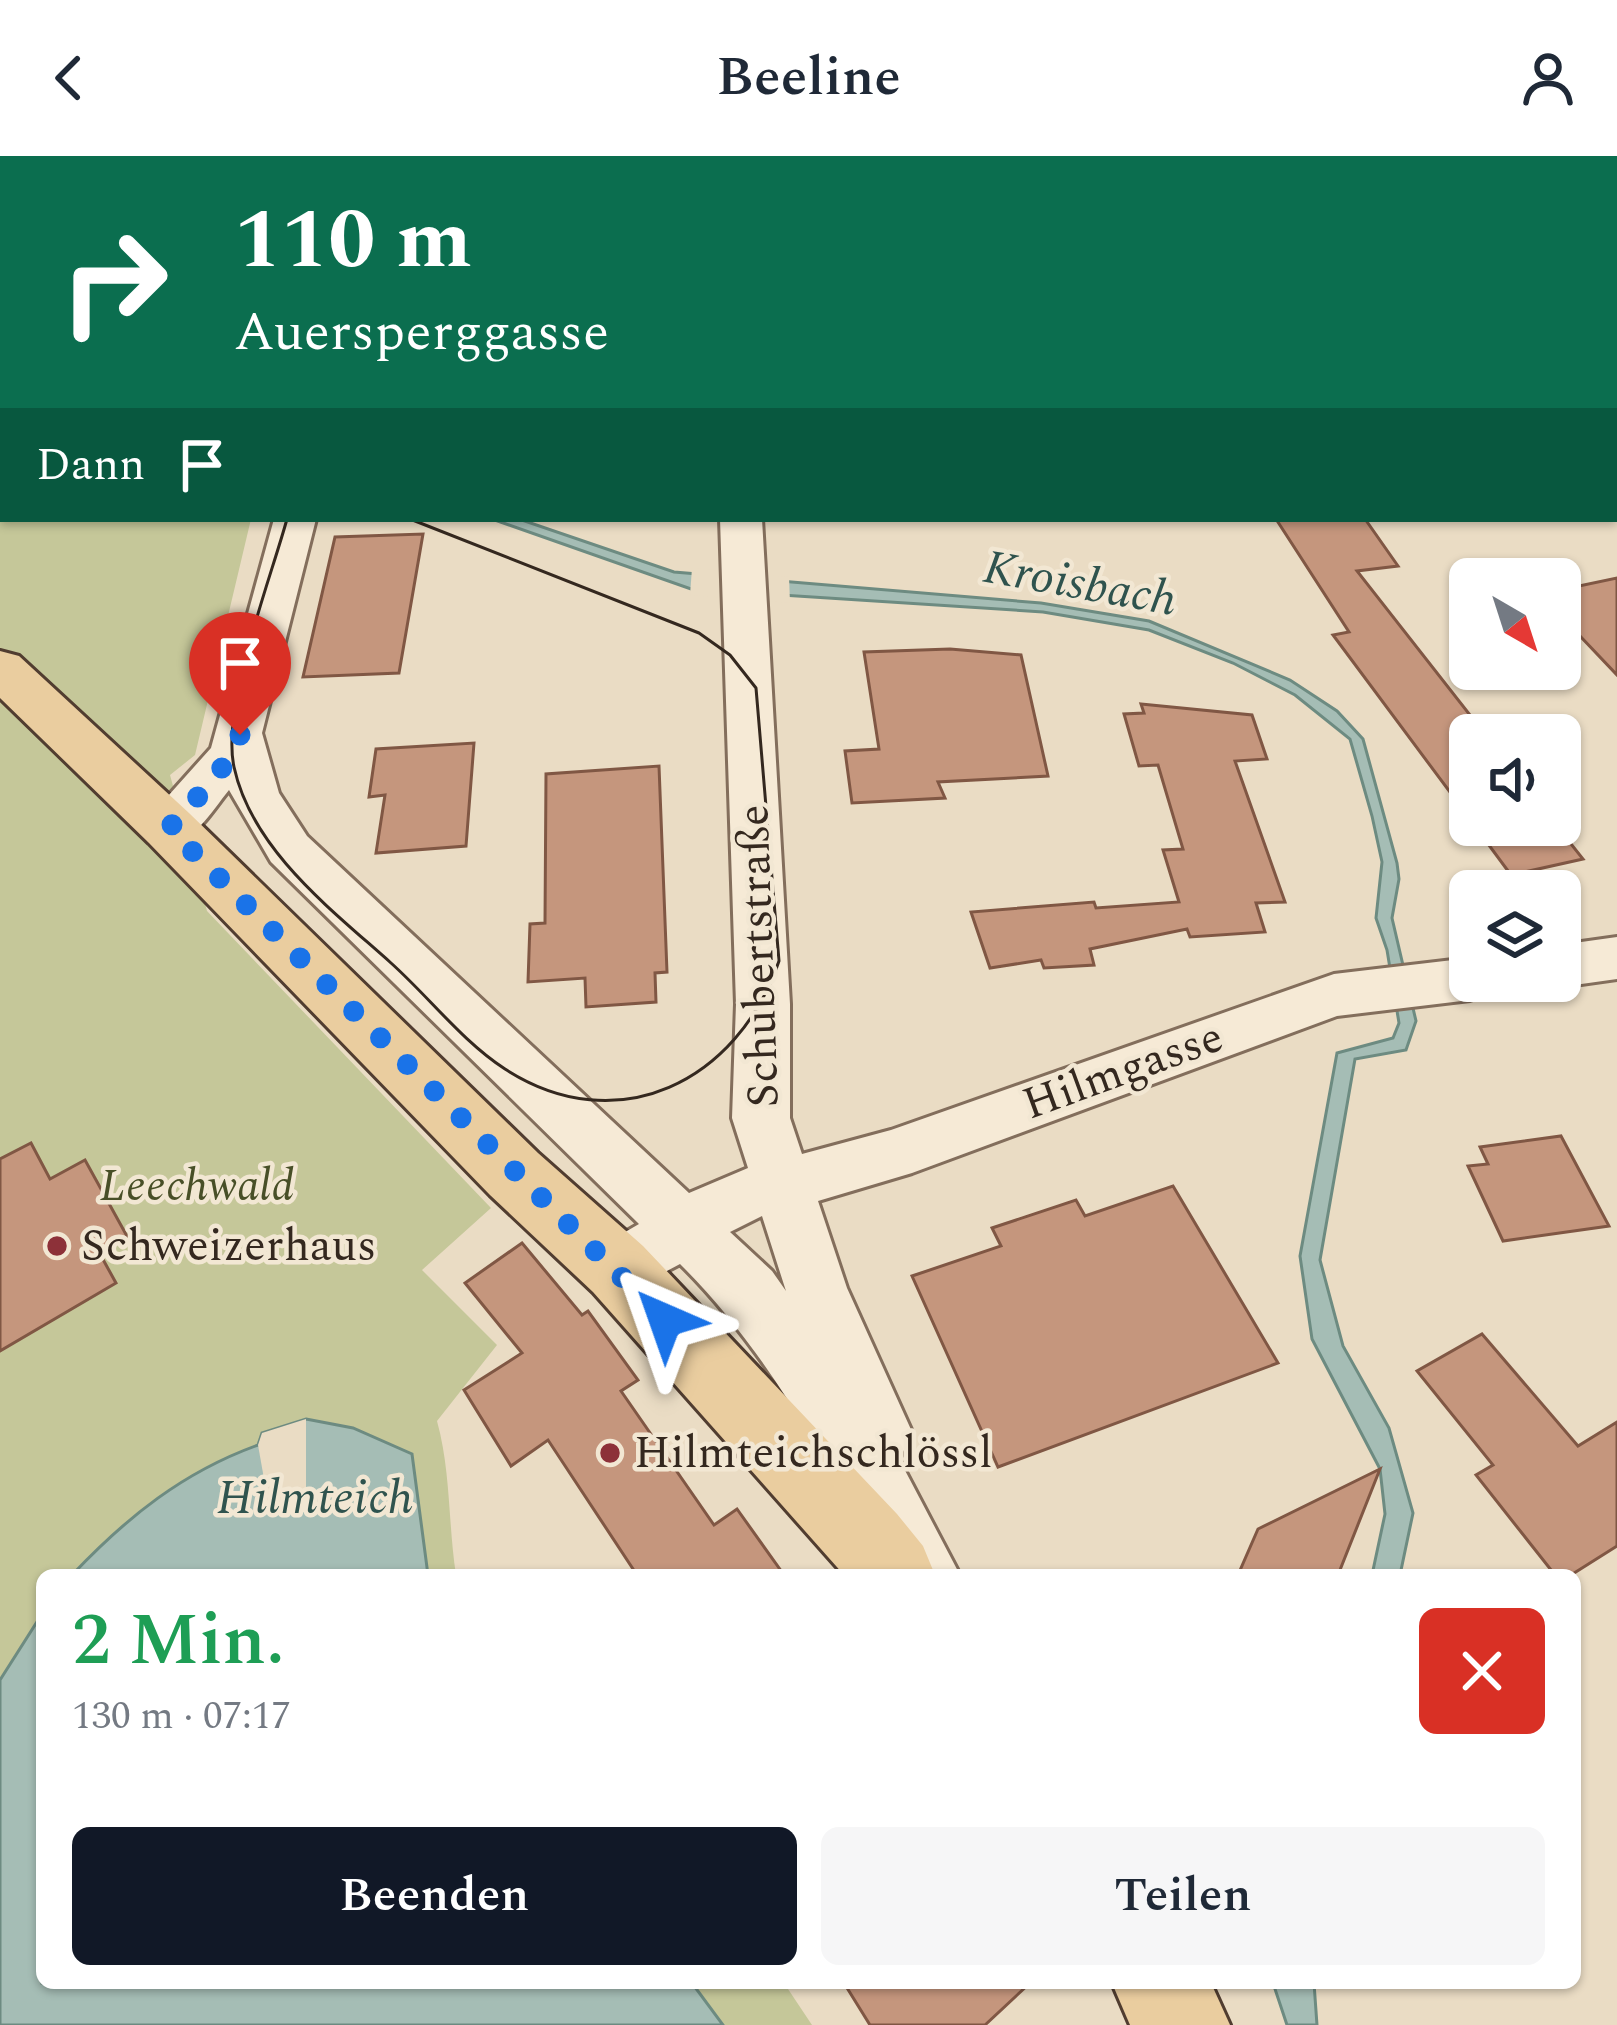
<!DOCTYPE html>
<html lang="de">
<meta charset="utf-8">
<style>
:root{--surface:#fff;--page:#f6f6f7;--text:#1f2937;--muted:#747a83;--accent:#111827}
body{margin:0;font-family:Spectral,serif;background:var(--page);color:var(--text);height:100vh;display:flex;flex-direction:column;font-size:45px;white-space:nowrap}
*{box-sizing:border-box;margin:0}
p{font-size:39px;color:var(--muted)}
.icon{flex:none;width:66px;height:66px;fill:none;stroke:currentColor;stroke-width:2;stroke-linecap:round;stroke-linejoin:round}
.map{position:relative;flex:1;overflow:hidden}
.sheet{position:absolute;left:36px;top:1413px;width:1545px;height:420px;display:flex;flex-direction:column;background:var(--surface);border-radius:18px;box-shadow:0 3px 9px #0004}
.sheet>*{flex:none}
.guide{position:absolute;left:0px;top:0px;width:1617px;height:366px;box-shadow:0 3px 9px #0004;background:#0b6e4f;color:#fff;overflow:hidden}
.needle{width:78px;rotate:141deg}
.controls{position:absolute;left:1449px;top:402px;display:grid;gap:24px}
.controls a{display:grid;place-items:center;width:132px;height:132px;border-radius:18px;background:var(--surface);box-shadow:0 3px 9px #0004;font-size:60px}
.pin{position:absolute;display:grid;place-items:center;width:102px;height:102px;color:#fff;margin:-123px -51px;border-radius:50% 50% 50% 0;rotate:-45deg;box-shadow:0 0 12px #0007}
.pin .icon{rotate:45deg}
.me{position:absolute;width:132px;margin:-66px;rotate:317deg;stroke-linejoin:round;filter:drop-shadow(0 0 9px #0008)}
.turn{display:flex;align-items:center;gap:42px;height:252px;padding:0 36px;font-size:54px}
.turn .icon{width:156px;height:156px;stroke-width:2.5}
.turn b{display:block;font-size:84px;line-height:102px}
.then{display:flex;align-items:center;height:114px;padding:0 36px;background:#0003;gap:24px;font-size:45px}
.round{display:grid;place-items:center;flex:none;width:126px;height:126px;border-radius:18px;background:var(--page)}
.head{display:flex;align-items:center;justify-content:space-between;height:204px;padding:0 36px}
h1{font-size:72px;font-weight:600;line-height:90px;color:#1e9e55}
.primary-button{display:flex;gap:24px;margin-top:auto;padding:24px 36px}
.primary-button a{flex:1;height:138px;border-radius:18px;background:var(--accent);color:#fff;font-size:48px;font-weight:600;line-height:138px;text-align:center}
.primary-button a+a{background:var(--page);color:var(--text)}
header{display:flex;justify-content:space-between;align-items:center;height:156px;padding:0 36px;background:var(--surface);font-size:54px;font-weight:600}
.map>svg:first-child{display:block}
</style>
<header><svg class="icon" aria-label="back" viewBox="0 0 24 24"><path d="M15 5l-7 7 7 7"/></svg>Beeline<svg class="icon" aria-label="person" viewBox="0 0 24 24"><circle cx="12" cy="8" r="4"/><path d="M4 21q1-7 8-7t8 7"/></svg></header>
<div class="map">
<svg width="1617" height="1869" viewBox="0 0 1617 1869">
<rect width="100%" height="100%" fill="#eadcc4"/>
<!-- green -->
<g fill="#c5c799">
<path d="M757 0H1288L1290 3H757Z"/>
<path d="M0 156 3 363H251L195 599 170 619 207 755 491 1052 422 1114 497 1189 437 1265C451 1316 448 1367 456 1419H42V1827H784L812 1869H0Z"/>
</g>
<!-- water -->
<g fill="#a5bdb5" stroke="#6d8b81" stroke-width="3">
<path d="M492 363H519L674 416 1041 447 1149 465 1290 524 1337 555 1363 583 1397 707 1399 723 1392 762 1416 865 1406 894 1355 903 1320 1104 1343 1190 1389 1272 1413 1357 1400 1419H1372L1385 1358 1380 1313 1312 1183 1300 1100 1337 897 1393 882 1399 867 1387 794 1376 762 1382 706 1372 660 1350 583 1295 539 1233 507 1149 474 1043 456 691 433Z"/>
<path d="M306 1263 353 1272 412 1298 428 1419H72C127 1361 183 1316 258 1289L262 1277Z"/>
<path d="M42 1458V1827H692L723 1869H0V1524Z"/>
<path d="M1273 1827H1314L1317 1869H1287Z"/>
</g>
<!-- pier -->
<g fill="#eadcc4">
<path d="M692 412 789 421 790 447 690 439Z"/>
<path d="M306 1263V1339L269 1351 258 1289 262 1277Z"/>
</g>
<!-- building -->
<g fill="#c5967d" stroke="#805744" stroke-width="3">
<path d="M1276 363H1365L1398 410 1357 415 1470 559V663L1333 479 1349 476Z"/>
<path d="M423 378 399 517 303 521 335 381Z"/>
<path d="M1617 422V519L1560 459V434Z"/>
<path d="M950 493 1021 499 1048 620 938 626 945 642 852 647 845 595 879 593 864 496Z"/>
<path d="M1141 548 1252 559 1267 603 1235 605 1285 746 1256 747 1265 776 1190 781 1187 773 1090 793 1094 809 1044 812 1041 804 990 812 971 756 1094 746 1096 752 1179 746 1163 694 1183 693 1158 609 1139 610 1124 558 1144 557Z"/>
<path d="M474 587 466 690 376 697 385 639 369 641 376 593Z"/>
<path d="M659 610 667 816 655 817 656 846 586 851 585 822 528 826 530 768 545 767 546 618Z"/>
<path d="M1474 669H1556L1583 703 1511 719Z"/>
<path d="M1561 980 1609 1070 1503 1085 1468 1010 1488 1008 1480 991Z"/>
<path d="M31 987 50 1023 85 1004 128 1082 100 1098 116 1127 0 1195V1003Z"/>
<path d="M1173 1030 1278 1207 998 1311 912 1120 1001 1090 992 1072 1076 1044 1085 1060Z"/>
<path d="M522 1087 582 1159 588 1155 638 1224 621 1235 714 1369 737 1353 784 1419H637L548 1284 511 1310 464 1234 522 1197 465 1127Z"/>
<path d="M1482 1178 1578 1290 1617 1266V1390L1571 1419H1555L1476 1319 1493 1309 1417 1215Z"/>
<path d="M1380 1313 1338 1419H1238L1258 1373Z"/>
<path d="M844 1827H1030L985 1869H870Z"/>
</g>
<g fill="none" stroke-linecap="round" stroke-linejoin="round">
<defs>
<g id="minor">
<rect x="373" y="0" width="32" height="3"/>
<rect x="701" y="0" width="32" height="3"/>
<path d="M1282 0H1314L1315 3H1283Z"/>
<rect x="1614" y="142" width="3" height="22"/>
<path d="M274 363H316L262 577 279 637 307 680 689 1037 748 1012 732 962 736 848 720 363H762L790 848V962L802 998 891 974 1334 818 1470 802V825H1496L1489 838 1470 844 1337 860 912 1017 818 1045 847 1132 913 1278 899 1303 960 1419H887C830 1310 768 1195 680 1108L618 1141 596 1133 587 1113 596 1093 639 1068 271 706 229 634C207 661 190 696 151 685L144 672 151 659 211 592ZM762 1060 785 1132 786 1135 772 1115 730 1076Z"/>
<path d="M1617 781V823L1560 831 1542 825H1560V789Z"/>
</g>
<g id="major">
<path d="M1614 26 1617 27V51L1614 50Z"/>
<path d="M0 495 19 500 189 657 538 997 643 1090 897 1358 923 1390 935 1419H844L593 1136 490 1039 149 687 0 542Z"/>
<path d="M1112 1827H1211L1230 1869H1130Z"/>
</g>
</defs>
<!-- minor casing -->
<use href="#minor" stroke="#836e5c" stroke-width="6"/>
<!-- major casing -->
<use href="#major" stroke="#513d30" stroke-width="6"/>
<!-- minor -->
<use href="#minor" fill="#f6ead6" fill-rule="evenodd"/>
<!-- major -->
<use href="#major" fill="#eacd9f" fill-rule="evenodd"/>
<!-- tram -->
<path stroke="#34281f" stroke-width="3" d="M287 363C270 425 221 551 234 611 252 694 332 754 391 807 429 841 462 885 505 913 618 986 738 925 779 805L756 532 730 499 699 477 410 363"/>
</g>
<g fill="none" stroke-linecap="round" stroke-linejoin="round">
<!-- route -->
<path stroke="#1a73e8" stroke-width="21" stroke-dasharray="0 37.8" d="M240 579 218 619 169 672 665 1164"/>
</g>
<!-- markers -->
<g fill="#8d3139" stroke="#f2e7d3" stroke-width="4.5">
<circle cx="57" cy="1090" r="12"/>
<circle cx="610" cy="1297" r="12"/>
</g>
<g text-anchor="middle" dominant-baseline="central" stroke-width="9" stroke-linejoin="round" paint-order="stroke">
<!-- street labels -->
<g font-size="45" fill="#34281f" stroke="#f2e7d3">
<text transform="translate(759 800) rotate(-92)">Schubertstraße</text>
<text transform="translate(1123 915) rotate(-20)">Hilmgasse</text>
</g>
<!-- park labels -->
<g font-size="45" font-style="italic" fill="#484f27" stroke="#f2e7d3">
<text x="197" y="1030">Leechwald</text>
</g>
<!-- poi labels -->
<g font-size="45" fill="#34281f" stroke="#f2e7d3" text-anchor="start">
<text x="81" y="1090">Schweizerhaus</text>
<text x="634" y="1297">Hilmteichschlössl</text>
</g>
<!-- water labels -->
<g font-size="48" font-style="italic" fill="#2f534e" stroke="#f2e7d3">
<text transform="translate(1080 428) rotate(10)">Kroisbach</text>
<text x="315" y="1342">Hilmteich</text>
</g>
</g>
</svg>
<div class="controls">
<a><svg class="needle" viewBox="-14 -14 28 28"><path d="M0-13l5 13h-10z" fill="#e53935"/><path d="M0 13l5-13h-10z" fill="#747a83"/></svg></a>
<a><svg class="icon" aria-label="sound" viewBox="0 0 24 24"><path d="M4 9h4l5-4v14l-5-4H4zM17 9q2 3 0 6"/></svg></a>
<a><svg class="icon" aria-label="layers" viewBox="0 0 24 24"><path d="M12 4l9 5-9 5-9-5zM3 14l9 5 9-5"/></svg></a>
</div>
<div class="pin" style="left:240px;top:579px;background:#d93025"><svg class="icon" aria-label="arrive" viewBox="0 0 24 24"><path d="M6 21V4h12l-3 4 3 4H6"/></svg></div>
<svg class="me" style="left:665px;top:1164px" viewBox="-20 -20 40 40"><path d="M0-17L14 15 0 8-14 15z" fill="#1a73e8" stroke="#fff" stroke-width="4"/></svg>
<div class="guide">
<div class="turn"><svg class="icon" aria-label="right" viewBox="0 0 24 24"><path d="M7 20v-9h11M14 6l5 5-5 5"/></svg><div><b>110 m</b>Auersperggasse</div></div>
<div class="then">Dann<svg class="icon" aria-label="arrive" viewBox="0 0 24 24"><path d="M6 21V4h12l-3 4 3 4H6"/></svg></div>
</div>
<section class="sheet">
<div class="head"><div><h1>2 Min.</h1><p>130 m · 07:17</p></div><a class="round" style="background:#d93025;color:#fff"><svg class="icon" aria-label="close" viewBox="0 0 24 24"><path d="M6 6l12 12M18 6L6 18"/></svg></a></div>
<div class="primary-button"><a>Beenden</a><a>Teilen</a></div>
</section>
</div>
